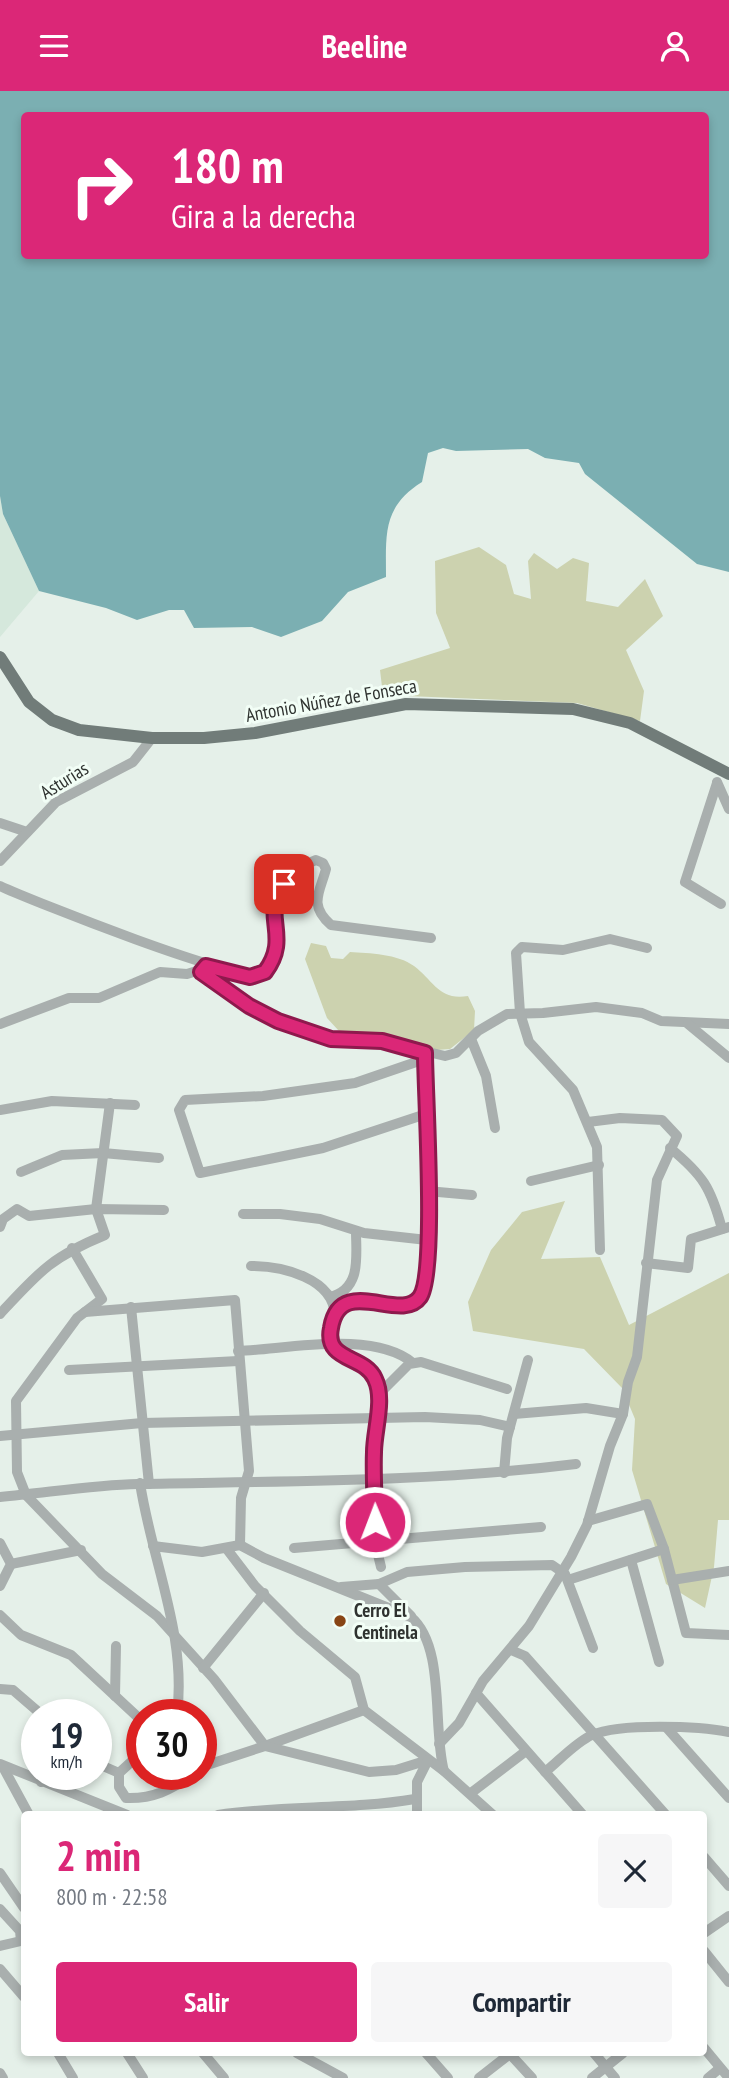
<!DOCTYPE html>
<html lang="es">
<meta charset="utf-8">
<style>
:root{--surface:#fff;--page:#f6f6f7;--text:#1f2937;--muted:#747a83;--accent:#db2777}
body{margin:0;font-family:"PT Sans Narrow",sans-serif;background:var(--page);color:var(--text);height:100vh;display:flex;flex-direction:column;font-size:26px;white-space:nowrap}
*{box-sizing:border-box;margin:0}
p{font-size:23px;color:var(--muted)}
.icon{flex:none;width:38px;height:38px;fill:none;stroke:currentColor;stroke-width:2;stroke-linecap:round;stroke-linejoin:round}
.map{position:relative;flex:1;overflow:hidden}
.details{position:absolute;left:21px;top:1720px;width:686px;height:245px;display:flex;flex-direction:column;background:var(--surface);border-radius:7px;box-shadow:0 4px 10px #0003}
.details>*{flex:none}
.hud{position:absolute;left:21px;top:21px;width:688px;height:147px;border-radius:7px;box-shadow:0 4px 10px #0003;background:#db2777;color:#fff;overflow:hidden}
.speed{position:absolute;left:21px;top:1608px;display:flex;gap:14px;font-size:35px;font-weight:700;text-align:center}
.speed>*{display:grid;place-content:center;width:91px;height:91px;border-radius:50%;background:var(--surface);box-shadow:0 4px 10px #0003;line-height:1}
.speed small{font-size:18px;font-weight:400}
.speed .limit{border:10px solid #d22;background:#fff;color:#111}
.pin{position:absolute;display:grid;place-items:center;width:60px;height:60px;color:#fff;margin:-30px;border-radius:14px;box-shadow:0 4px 10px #0006}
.me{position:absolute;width:77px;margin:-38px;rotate:359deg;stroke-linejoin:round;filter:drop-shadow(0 0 5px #0008)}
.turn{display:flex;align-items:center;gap:24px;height:147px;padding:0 35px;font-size:32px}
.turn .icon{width:91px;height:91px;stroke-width:2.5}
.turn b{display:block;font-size:49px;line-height:60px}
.round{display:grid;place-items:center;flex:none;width:74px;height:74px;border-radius:7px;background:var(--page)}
.overview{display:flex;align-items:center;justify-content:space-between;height:119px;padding:0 35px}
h1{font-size:42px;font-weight:700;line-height:52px;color:var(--accent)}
.button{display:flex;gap:14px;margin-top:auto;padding:14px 35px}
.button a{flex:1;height:80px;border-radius:7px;background:var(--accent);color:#fff;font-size:28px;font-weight:700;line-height:80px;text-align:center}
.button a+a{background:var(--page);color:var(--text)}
header{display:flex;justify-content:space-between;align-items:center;height:91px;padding:0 35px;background:var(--accent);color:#fff;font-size:32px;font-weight:700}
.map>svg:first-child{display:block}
</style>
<header><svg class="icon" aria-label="menu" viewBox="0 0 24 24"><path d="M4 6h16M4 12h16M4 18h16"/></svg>Beeline<svg class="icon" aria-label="person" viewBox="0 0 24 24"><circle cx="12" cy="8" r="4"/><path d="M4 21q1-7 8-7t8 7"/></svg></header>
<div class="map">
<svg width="729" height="1987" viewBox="0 0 729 1987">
<rect width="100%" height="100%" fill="#e5f0e9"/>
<!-- built -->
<path fill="#d5e8dc" d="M0 405 3 423 39 500 0 546Z"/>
<!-- green -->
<g fill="#ccd2af">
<path d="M479 456 506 474 514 503 531 508 528 470 534 462 557 478 573 467 589 472 586 510 618 516 645 488 663 525 626 559 644 600 640 630 577 612 383 604 380 579 450 557 436 522 435 470Z"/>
<path d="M311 852 326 855 331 867 343 868 350 861C369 862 398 863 414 875 434 890 439 910 468 905L475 920 474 939 450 958 436 959 375 943 339 940 327 927 305 868Z"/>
<path d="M565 1110 541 1168 600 1166 629 1234 729 1182V1429H718L714 1476 705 1517 666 1493 632 1379 635 1328 622 1297 584 1258 473 1240 468 1211 491 1159 522 1121Z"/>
</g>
<!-- water -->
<path fill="#7bafb2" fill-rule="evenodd" d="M0 0H729V481L697 473 585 383 579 372 545 367 528 358 456 360 443 357 428 362 422 391C382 416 386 444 386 486L348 501 322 530 281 546 252 536 194 537 184 519H169L137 529 106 517 39 500 3 423 0 405ZM24 24H705V164H24Z"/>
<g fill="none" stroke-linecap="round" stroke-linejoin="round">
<!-- minor -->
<g stroke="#a9afae" stroke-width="10">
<path d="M717 691 729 718"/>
<path d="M717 692 685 791 721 813"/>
<path d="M0 732 27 741"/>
<path d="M0 770 56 711 133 671 152 647"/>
<path d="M0 795C30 809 244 894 262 883 291 866 271 834 273 814 275 795 299 775 316 769L323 772 326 778C320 801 308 814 331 834L431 847"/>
<path d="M201 881 258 921 331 948 382 950 445 965 456 962 478 940 507 923 543 922 596 916 642 922 661 930 729 933"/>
<path d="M0 933 69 907H99L160 881 187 883 203 878"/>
<path d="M688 933 729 967"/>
<path d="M471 948 486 985 495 1037"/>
<path d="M425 968 355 992 263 1005 185 1009 179 1019 200 1082 323 1057 429 1022"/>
<path d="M0 1019 52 1010 135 1014"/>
<path d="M670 1057C703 1084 711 1097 722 1138"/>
<path d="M21 1081 62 1064 103 1062 159 1067"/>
<path d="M531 1090 599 1074"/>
<path d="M427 1100 472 1104"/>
<path d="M243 1123H280L320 1128 364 1142 427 1149"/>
<path d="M0 1136 3 1128 17 1118 29 1125 96 1118 164 1119"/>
<path d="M72 1157 102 1208 77 1227 16 1310 17 1381 26 1404 102 1483 157 1525 214 1588 265 1655 364 1619"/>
<path d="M600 1159 597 1056 573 999 529 951 520 922 516 862 522 856 563 859 610 848 647 857"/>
<path d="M646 1172 688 1177 691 1148 729 1136"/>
<path d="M251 1175C282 1175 334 1187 335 1225"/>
<path d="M330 1206C362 1198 356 1165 356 1140"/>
<path d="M131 1216 149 1393"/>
<path d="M85 1221 235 1209 249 1380 241 1407 240 1454"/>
<path d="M0 1223C38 1182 51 1166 105 1144L96 1118 110 1012"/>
<path d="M238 1260C288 1258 373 1239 413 1272"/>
<path d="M69 1279 238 1270"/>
<path d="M379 1303 409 1273 421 1271 507 1298"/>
<path d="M514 1323 586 1317 623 1323"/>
<path d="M0 1345 142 1332 425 1326 480 1329 510 1336"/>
<path d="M504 1382 507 1347 528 1269"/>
<path d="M140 1392C152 1471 187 1543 177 1624"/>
<path d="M0 1406C46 1402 92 1394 138 1393 285 1390 430 1391 576 1373"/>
<path d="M588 1430 647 1413 664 1458 686 1542 729 1544"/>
<path d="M0 1452 11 1473 0 1495"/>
<path d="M153 1455 202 1461 240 1454 264 1467 411 1526C446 1556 432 1636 444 1680"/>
<path d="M226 1457 255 1495 300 1540 355 1586 364 1619 444 1680 493 1724"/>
<path d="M294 1457 541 1436"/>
<path d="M631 1469 659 1571"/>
<path d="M11 1473 81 1459"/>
<path d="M381 1476 375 1451 374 1361 377 1293 366 1276 336 1260C330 1252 329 1243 331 1233 343 1195 378 1218 404 1215 412 1214 417 1209 422 1203L427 1149 429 1022 425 962"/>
<path d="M568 1489 664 1458"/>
<path d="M672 1489 729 1480"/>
<path d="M379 1493 407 1481 465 1476 552 1474 565 1483 593 1557"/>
<path d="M341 1496 379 1493 411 1525"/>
<path d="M0 1524 21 1544 71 1564 142 1630"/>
<path d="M511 1559 525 1565 666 1724"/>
<path d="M203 1577 264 1502"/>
<path d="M0 1598 13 1599 42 1624"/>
<path d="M476 1602 583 1724"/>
<path d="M115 1605 116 1555"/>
<path d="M666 1636 729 1707"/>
<path d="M439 1653 459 1632 483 1590 529 1535 571 1466 587 1434 610 1355 623 1323 628 1291 637 1266 657 1089 677 1045 662 1029 620 1027 588 1031"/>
<path d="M142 1661 119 1682V1696L126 1707C153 1708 171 1699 192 1684"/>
<path d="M96 1672 119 1682"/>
<path d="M0 1673 127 1724"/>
<path d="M3 1676 29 1724"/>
<path d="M201 1676 265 1655 369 1681 396 1679 428 1669"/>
<path d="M545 1681C559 1670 576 1651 592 1644 619 1632 700 1635 729 1641"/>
<path d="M41 1691 55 1684"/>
<path d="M471 1702 526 1660"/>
<path d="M218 1724C283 1714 350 1719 415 1708"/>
<path d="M417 1724V1691L428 1669"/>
<path d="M704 1766 729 1795"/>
<path d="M0 1782 24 1817"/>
<path d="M0 1818 20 1840 21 1850"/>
<path d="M704 1842 729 1825"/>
<path d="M0 1855 21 1850"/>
<path d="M704 1860 729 1891"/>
<path d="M0 1878 24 1906"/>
<path d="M704 1957 729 1987"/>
<path d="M58 1962 73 1987"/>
<path d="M127 1962 143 1987"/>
<path d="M203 1962 224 1987"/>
<path d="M297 1962 343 1987"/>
<path d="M426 1962 448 1987"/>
<path d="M509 1962 532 1987"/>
<path d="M594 1962 615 1987"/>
<path d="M0 1982 3 1987"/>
<path d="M479 1987 511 1962"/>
<path d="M592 1987 623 1962"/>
<path d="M708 1987 720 1977"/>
</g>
<!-- major -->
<path stroke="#717c79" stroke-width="12" d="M0 566 29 611 52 629 79 639 152 647H204L255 642 406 613 573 618 630 632 729 683"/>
</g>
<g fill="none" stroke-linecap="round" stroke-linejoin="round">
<defs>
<path id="route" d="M284 793C260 824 292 845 265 881L250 886 206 875 201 881 249 915 278 930 331 948 382 950 425 962C425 1001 437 1182 420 1206 401 1233 340 1182 331 1237 324 1271 365 1264 375 1288 385 1308 374 1340 374 1361 373 1384 375 1408 375 1431"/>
</defs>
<!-- route casing -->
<use href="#route" stroke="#8e194d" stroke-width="18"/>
<!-- route -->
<use href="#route" stroke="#db2777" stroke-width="12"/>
</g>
<!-- markers -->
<circle fill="#884515" stroke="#f2fef6" stroke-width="2.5" cx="340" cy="1530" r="7"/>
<g text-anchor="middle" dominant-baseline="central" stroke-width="6" stroke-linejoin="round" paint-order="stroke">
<!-- street labels -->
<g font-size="19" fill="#2f3330" stroke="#f2fef6">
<text transform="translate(331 609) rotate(-10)">Antonio Núñez de Fonseca</text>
<text transform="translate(64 689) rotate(-32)">Asturias</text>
</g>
<!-- poi labels -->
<g font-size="19" font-weight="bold" fill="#2f3330" stroke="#f2fef6" text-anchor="start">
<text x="354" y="1519">Cerro El<tspan x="354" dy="22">Centinela</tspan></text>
</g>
</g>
</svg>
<div class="speed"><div>19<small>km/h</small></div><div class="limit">30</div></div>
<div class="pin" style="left:284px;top:793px;background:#d93025"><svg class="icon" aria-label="arrive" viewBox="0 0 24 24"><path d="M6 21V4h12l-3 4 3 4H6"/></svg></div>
<svg class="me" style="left:375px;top:1431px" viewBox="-20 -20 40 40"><circle r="17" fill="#db2777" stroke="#fff" stroke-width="3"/><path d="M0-11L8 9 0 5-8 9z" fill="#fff"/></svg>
<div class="hud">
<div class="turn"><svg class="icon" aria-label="right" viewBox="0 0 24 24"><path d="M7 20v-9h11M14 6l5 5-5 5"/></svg><div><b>180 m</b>Gira a la derecha</div></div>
</div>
<section class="details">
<div class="overview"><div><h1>2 min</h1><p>800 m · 22:58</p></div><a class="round"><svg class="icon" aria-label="close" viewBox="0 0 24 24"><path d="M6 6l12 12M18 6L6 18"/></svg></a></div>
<div class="button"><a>Salir</a><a>Compartir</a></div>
</section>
</div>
